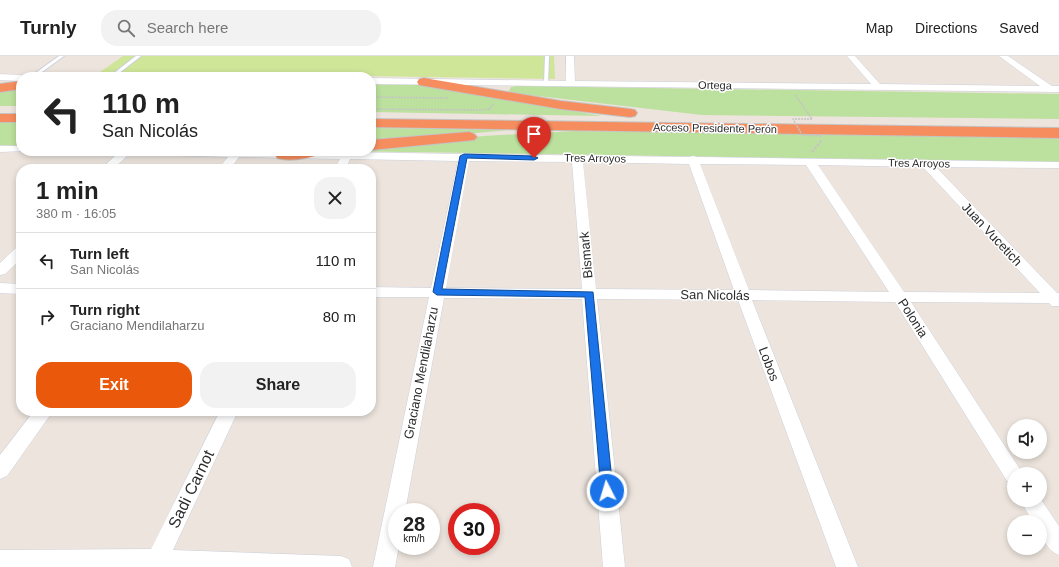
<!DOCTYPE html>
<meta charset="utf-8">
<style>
:root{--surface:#fff;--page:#f2f2f2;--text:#222;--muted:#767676;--line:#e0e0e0;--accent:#ea580c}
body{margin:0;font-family:Arial,sans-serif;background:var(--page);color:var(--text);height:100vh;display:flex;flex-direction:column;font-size:15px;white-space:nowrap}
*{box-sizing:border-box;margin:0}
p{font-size:13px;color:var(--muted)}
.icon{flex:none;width:22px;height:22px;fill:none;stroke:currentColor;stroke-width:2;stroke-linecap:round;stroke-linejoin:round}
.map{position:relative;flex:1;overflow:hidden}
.panel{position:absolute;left:16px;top:108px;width:360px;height:252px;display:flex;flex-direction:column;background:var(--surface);border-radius:16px;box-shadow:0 2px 6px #0003}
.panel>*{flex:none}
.banner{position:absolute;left:16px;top:16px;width:360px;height:84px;border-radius:16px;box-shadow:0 2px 6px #0003;background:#fff;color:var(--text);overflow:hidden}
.tools{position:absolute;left:1007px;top:363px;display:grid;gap:8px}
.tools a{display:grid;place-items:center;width:40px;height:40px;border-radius:50%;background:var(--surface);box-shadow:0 2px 6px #0003;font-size:20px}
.speed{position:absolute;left:388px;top:447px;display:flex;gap:8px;font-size:20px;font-weight:700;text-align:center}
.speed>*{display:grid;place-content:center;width:52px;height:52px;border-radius:50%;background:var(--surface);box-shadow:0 2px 6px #0003;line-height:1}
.speed small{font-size:10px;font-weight:400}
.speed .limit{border:6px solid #d22;background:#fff;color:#111}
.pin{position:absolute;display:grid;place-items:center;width:34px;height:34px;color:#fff;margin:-41px -17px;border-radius:50% 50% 50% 0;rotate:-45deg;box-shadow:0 0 4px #0007}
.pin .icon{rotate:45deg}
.me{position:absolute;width:44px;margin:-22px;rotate:355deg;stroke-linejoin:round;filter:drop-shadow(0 0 3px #0008)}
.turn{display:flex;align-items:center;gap:14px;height:84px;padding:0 20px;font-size:18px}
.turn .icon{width:52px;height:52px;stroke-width:2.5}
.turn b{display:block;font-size:28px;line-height:34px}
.round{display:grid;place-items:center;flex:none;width:42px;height:42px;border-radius:16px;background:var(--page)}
.summary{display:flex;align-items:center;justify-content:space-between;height:68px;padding:0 20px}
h1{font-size:24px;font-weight:700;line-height:30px}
.action{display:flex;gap:8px;margin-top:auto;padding:8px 20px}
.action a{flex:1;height:46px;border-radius:16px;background:var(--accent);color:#fff;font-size:16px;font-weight:700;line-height:46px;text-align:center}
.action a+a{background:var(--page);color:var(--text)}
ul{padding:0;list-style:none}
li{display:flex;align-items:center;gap:12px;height:56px;padding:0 20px;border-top:1px solid var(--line)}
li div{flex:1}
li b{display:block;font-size:15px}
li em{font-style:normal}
header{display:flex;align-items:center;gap:24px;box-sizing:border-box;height:56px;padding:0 20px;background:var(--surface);border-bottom:1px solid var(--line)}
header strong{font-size:19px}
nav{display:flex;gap:22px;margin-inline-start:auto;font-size:14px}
.search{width:280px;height:36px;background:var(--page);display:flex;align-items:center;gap:10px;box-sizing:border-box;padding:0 14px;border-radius:16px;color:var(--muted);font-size:15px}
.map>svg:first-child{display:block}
</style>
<header>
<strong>Turnly</strong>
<div class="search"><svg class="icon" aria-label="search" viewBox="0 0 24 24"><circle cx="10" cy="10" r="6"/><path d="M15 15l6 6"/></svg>Search here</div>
<nav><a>Map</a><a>Directions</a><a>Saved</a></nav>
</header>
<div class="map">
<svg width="1059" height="511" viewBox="0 0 1059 511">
<rect width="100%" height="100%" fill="#ece4dd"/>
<!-- green -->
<g fill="#bce09d">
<path d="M371 28 423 29 602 60 371 56Z"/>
<path d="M517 30 1059 38V63L702 59 512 37 509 35 511 31Z"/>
<path d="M21 31V50H0V34Z"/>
<path d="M0 67H21V90L0 89Z"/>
<path d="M371 72 508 74 371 87Z"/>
<path d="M574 75 1059 81V106L339 95H371V90L484 80Z"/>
</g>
<!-- pitch -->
<path fill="#cfe699" d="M123 0H554L555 23 100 16Z"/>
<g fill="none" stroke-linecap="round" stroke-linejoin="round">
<defs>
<g id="lane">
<path d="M59 0H64L35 21H30Z"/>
<path d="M136 0H141L114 21H109Z"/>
<path d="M545 0H549L548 27 546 28 544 27Z"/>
</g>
<g id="street">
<path d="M566 0H574L575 25 871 28 847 0H855L880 28 1040 30 999 0H1008L1052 30H1059V36L371 28V22L566 25Z"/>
<path d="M0 18 21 19 25 21H21V25L0 24Z"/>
<path d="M0 90H21V95H25L0 96Z"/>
<path d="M120 95 347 96 460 98 464 97 468 98 689 101 693 100 697 101 1059 106V112L936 111 1057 237H1059V250H1052L1049 247 911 246 1023 418H1014V428L1007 425 895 246 752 244 858 511H836L738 244 597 243 625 511H603L582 243 444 242 405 456H397V490H399L395 511H373L429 241H371V231L431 232 458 105 350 103 346 113H334L340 103 239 101 230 113H218L228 101 129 98 113 113H101ZM469 105 572 106 582 233 446 232ZM583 106 689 108 734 234 596 233ZM700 108 806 109 889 236 749 234ZM818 109 923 111 1040 237 904 236Z"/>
<path d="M21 191V203L5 218 0 219V207L16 192Z"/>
<path d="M0 227 21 228V238L0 237Z"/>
<path d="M34 355H53L7 420 0 423V399Z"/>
<path d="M220 355H238L173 494 341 500 349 503 352 511H0V494L151 493Z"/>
<path d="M1040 442 1059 470V499C1046 494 1040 480 1040 466H1033L1020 444H1040Z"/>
</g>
<g id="highway">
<path d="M424 22 561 45 630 53 635 54 637 57 635 60 630 61 561 53 419 29 417 26 419 23Z"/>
<path d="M21 25V33L0 36V28Z"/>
<rect x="0" y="58" width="21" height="8"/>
<path d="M371 63 1059 72V82L371 71Z"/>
<path d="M469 76 474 78 477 81 474 84 371 94V84Z"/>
<path d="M280 95H325L323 98C309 102 290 106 277 102L275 99Z"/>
</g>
</defs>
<!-- lane casing -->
<use href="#lane" stroke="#ccd1db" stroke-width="2"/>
<!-- street casing -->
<use href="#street" stroke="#ccd1db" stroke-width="1"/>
<!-- highway casing -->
<use href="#highway" stroke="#c4c4c4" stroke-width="2"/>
<!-- path-far1 -->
<g stroke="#c4c4c4" stroke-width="1.5" stroke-dasharray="2 1" stroke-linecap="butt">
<path d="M795 39 812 63"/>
<path d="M371 41 448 42"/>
<path d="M371 53 481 54 490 53 493 48"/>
<path d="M820 86 822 84"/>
</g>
<!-- path -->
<path stroke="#c4c4c4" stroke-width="2" stroke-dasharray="2.5 1.5" stroke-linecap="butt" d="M812 96 821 85"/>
<!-- lane -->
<use href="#lane" fill="#fff" fill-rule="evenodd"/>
<!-- street -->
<use href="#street" fill="#fff" fill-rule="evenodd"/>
<!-- highway -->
<use href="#highway" fill="#f68d5e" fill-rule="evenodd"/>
<!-- path-bridge -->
<path stroke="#c4c4c4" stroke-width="1.5" stroke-dasharray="2 1" stroke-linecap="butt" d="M812 63H793L802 79 822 80"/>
</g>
<!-- route -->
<path fill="#1a73e8" stroke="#114b97" d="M464 98 534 100 538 102 534 104 467 102 442 233 593 236 613 435 612 439 607 441 603 439 601 435 585 241 437 239 433 236 460 100Z"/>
<g text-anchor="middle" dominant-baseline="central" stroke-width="3" stroke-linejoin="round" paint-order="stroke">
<!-- far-street labels -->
<g font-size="11" fill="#2b2b2b" stroke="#fff">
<text transform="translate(715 29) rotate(1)">Ortega</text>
<text transform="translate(715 72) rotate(1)">Acceso Presidente Perón</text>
<text transform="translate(595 102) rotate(1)">Tres Arroyos</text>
<text transform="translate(919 107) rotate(1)">Tres Arroyos</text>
</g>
<!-- street labels -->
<g font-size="13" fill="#2b2b2b" stroke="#fff">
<text transform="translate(992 178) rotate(47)">Juan Vucetich</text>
<text transform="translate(586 199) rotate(-95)">Bismark</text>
<text transform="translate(715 239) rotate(1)">San Nicolás</text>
<text transform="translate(913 262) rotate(57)">Polonia</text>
<text transform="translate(769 308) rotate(69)">Lobos</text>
<text transform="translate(421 317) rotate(-79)">Graciano Mendilaharzu</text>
</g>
<!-- near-street labels -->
<g font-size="16" fill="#2b2b2b" stroke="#fff">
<text transform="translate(191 433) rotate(-64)">Sadi Carnot</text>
</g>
</g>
</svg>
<div class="tools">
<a><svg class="icon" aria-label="sound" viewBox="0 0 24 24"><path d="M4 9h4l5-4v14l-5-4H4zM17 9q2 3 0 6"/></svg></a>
<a>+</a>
<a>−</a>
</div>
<div class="speed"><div>28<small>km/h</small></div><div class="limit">30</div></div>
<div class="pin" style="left:534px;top:102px;background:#d93025"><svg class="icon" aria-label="arrive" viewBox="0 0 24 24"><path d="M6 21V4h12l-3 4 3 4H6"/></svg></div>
<svg class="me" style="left:607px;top:435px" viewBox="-20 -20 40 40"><circle r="17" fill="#1a73e8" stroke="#fff" stroke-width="3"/><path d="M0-11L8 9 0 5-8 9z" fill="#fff"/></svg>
<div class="banner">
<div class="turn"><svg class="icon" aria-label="left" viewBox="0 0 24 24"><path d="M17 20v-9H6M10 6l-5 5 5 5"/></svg><div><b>110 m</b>San Nicolás</div></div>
</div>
<section class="panel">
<div class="summary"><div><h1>1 min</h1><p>380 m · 16:05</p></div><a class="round"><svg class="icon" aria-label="close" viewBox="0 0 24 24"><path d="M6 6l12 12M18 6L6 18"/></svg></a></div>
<ul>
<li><svg class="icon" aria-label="left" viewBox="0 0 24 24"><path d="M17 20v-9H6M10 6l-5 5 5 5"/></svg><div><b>Turn left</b><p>San Nicolás</p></div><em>110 m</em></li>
<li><svg class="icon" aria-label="right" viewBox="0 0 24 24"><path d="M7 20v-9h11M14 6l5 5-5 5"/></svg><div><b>Turn right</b><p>Graciano Mendilaharzu</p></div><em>80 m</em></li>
</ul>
<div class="action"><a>Exit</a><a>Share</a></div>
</section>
</div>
